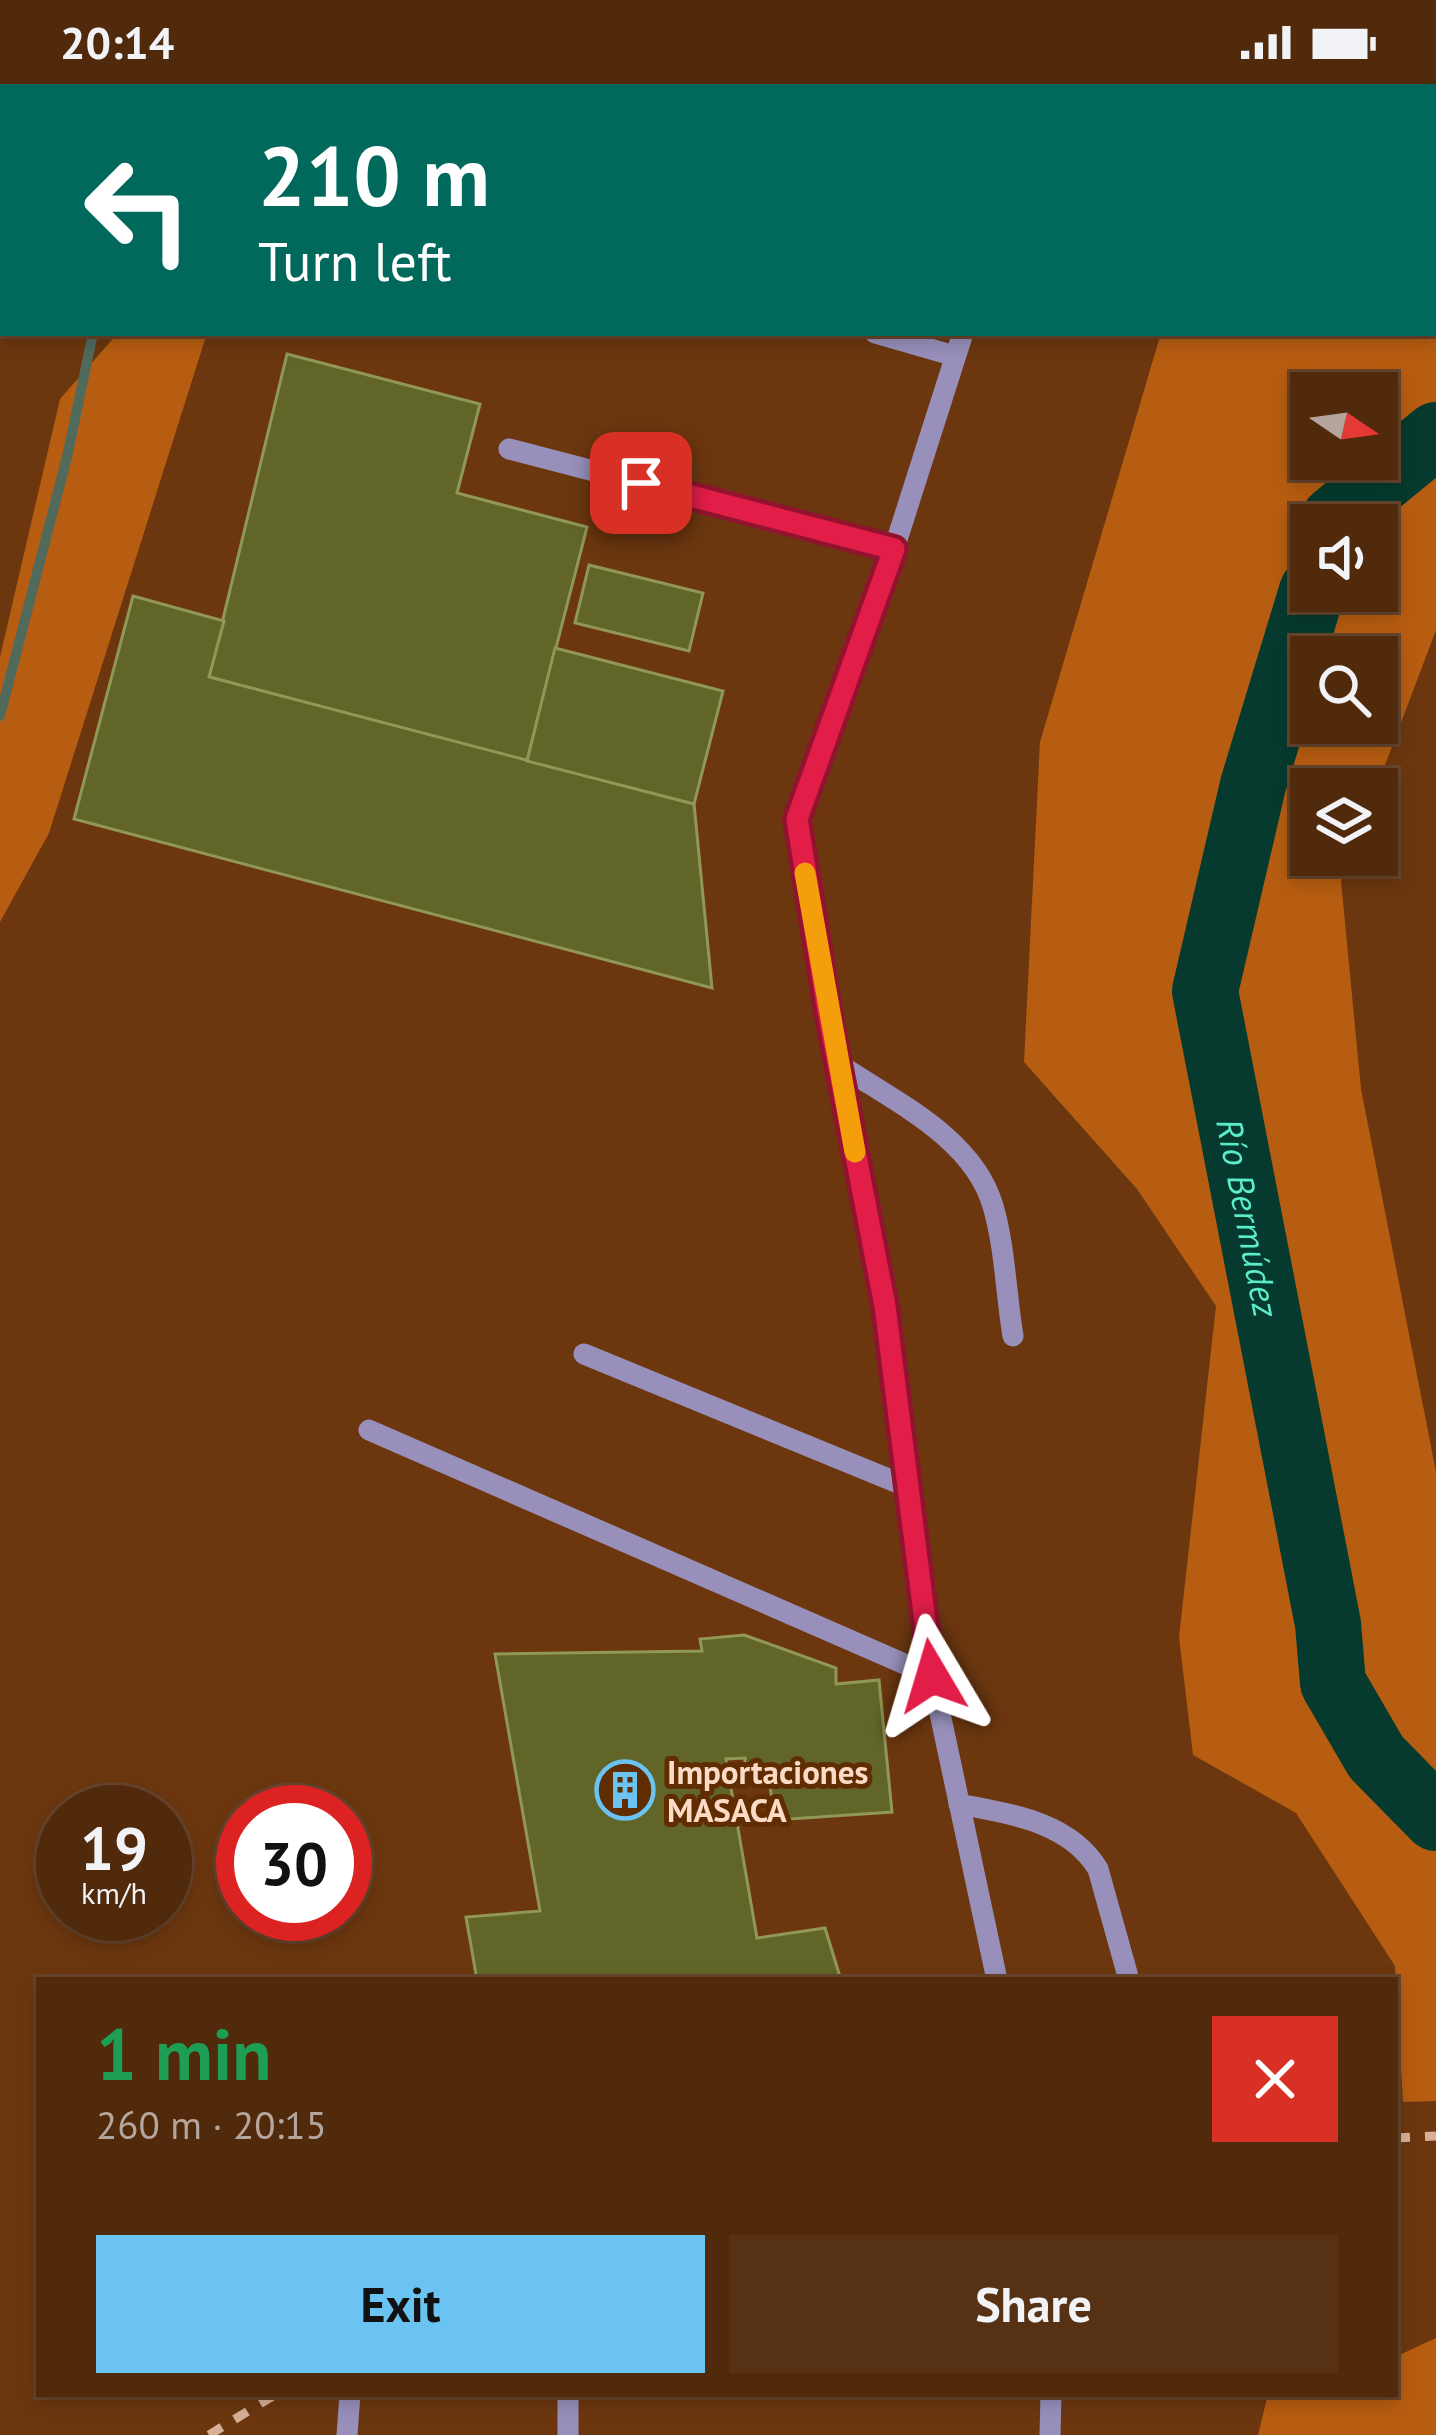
<!DOCTYPE html>
<meta charset="utf-8">
<style>
:root{--surface:#51290b;--page:#573114;--text:#f1f3f6;--muted:#b4a69d;--line:#67452c;--accent:#6ac3f1}
body{margin:0;font-family:"PT Sans",sans-serif;background:var(--page);color:var(--text);height:100vh;display:flex;flex-direction:column;font-size:45px;white-space:nowrap}
*{box-sizing:border-box;margin:0}
p{font-size:39px;color:var(--muted)}
.icon{flex:none;width:66px;height:66px;fill:none;stroke:currentColor;stroke-width:2;stroke-linecap:round;stroke-linejoin:round}
.map{position:relative;flex:1;overflow:hidden}
.side{position:absolute;left:36px;top:1893px;width:1362px;height:420px;display:flex;flex-direction:column;background:var(--surface);border-radius:0px;box-shadow:0 6px 18px #0003,0 0 0 3px var(--line)}
.side>*{flex:none}
.top-card{position:absolute;left:0px;top:0px;width:1437px;height:252px;box-shadow:0 6px 18px #0003,0 0 0 3px var(--line);background:#00695c;color:#fff;overflow:hidden}
.needle{width:78px;rotate:103deg}
.controls{position:absolute;left:1290px;top:288px;display:grid;gap:24px}
.controls a{display:grid;place-items:center;width:108px;height:108px;border-radius:0px;background:var(--surface);box-shadow:0 6px 18px #0003,0 0 0 3px var(--line);font-size:60px}
.speed{position:absolute;left:36px;top:1701px;display:flex;gap:24px;font-size:60px;font-weight:700;text-align:center}
.speed>*{display:grid;place-content:center;width:156px;height:156px;border-radius:50%;background:var(--surface);box-shadow:0 6px 18px #0003,0 0 0 3px var(--line);line-height:1}
.speed small{font-size:30px;font-weight:400}
.speed .limit{border:18px solid #d22;background:#fff;color:#111}
.pin{position:absolute;display:grid;place-items:center;width:102px;height:102px;color:#fff;margin:-51px;border-radius:24px;box-shadow:0 6px 18px #0006}
.me{position:absolute;width:132px;margin:-66px;rotate:353deg;stroke-linejoin:round;filter:drop-shadow(0 0 9px #0008)}
.turn{display:flex;align-items:center;gap:42px;height:252px;padding:0 60px;font-size:54px}
.turn .icon{width:156px;height:156px;stroke-width:2.5}
.turn b{display:block;font-size:84px;line-height:102px}
.round{display:grid;place-items:center;flex:none;width:126px;height:126px;border-radius:0px;background:var(--page)}
.head{display:flex;align-items:center;justify-content:space-between;height:204px;padding:0 60px}
h1{font-size:72px;font-weight:700;line-height:90px;color:#1e9e55}
.button{display:flex;gap:24px;margin-top:auto;padding:24px 60px}
.button a{flex:1;height:138px;border-radius:0px;background:var(--accent);color:#111;font-size:48px;font-weight:700;line-height:138px;text-align:center}
.button a+a{background:var(--page);color:var(--text)}
.status{display:flex;justify-content:space-between;align-items:center;height:84px;padding:0 60px;background:var(--surface);direction:ltr}
.status svg{height:33px;fill:currentColor}
.map>svg:first-child{display:block}
</style>
<div class="status"><b>20:14</b><svg viewBox="0 0 49 12"><path d="M0 12V9h3v3zM5 12V6h3v6zM10 12V3h3v9zM15 12V0h3v12zM26 1h20v11H26zM47 4h2v5h-2z"/></svg></div>
<div class="map">
<svg width="1436" height="2351" viewBox="0 0 1436 2351">
<rect width="100%" height="100%" fill="#6c370f"/>
<!-- forest -->
<g fill="#b75d11" fill-rule="evenodd">
<path d="M1436 1V546L1376 705H1311V771H1351L1341 797 1361 1005 1436 1388V2017L1403 2018 1395 1882 1296 1729 1193 1671 1179 1553 1216 1222 1137 1105 1024 978 1040 658 1161 249H1434ZM1311 309H1377V375H1311ZM1311 441H1377V507H1311ZM1311 573H1377V639H1311Z"/>
<path d="M118 249H207L49 749 0 838V573L60 315Z"/>
<path d="M1436 2254V2351H1258L1268 2310H1395V2273Z"/>
</g>
<g fill="none" stroke-linecap="round" stroke-linejoin="round">
<!-- stream -->
<g stroke="#506a5c" stroke-width="10">
<path d="M143 3 144 0"/>
<path d="M0 632 67 373 93 249"/>
</g>
<!-- river -->
<g stroke="#063a2e" stroke-width="66">
<path d="M1332 441 1334 435 1436 351"/>
<path id="s1" d="M1312 507 1253 701 1205 907 1328 1540 1333 1599 1376 1673 1436 1734"/>
</g>
</g>
<!-- building -->
<g fill="#616628" stroke="#919754" stroke-width="3">
<path d="M287 270 480 320 457 409 587 443 527 677 209 593Z"/>
<path d="M589 481 703 509 689 567 575 539Z"/>
<path d="M133 512 224 537 209 593 694 720 712 904 74 735Z"/>
<path d="M555 564 723 607 694 720 527 677Z"/>
<path d="M744 1551 836 1584V1600L879 1596 892 1728 775 1736 767 1682 745 1685V1674L726 1675 757 1854 825 1844 841 1896H477L466 1833 540 1827 495 1570 702 1567 700 1555Z"/>
</g>
<g fill="none" stroke-linecap="round" stroke-linejoin="round">
<!-- minor -->
<g stroke="#9890bb" stroke-width="21">
<path d="M1039 3 1040 0"/>
<path d="M875 249 955 272"/>
<path d="M963 249 894 465 798 735 828 928 885 1222 932 1592 997 1896"/>
<path d="M509 365 894 465"/>
<path d="M837 979C893 1017 973 1053 993 1122 1005 1163 1006 1210 1013 1252"/>
<path d="M584 1270 908 1403"/>
<path d="M369 1346 932 1592"/>
<path d="M959 1720C1009 1730 1069 1737 1098 1785L1129 1896"/>
<path d="M568 2310V2351"/>
<path d="M347 2351 350 2310"/>
<path d="M1050 2351 1051 2310"/>
</g>
<!-- rail -->
<g stroke="#d7b097" stroke-width="9" stroke-dasharray="15 15" stroke-linecap="butt">
<path d="M1395 2054 1436 2052"/>
<path d="M209 2351 276 2310"/>
</g>
</g>
<g fill="none" stroke-linecap="round" stroke-linejoin="round">
<defs>
<path id="route" d="M641 399 894 465 797 735 828 928 885 1222 932 1592"/>
</defs>
<!-- route casing -->
<use href="#route" stroke="#92132f" stroke-width="30"/>
<!-- route -->
<use href="#route" stroke="#e11d48" stroke-width="21"/>
<!-- slow -->
<path stroke="#f59e0b" stroke-width="21" d="M805 789 855 1068"/>
</g>
<!-- icons -->
<defs>
<symbol id="building-ring" viewBox="-11 -11 22 22"><circle r="9.5" fill="#602c01" stroke="#6ac3f1" stroke-width="1.5"/><path d="M-4-6H4V6H1V3H-1V6H-4ZM-2.5-4.3h1.7v1.8h-1.7ZM.8-4.3h1.7v1.8H.8ZM-2.5-1h1.7V.8h-1.7ZM.8-1h1.7V.8H.8Z" fill="#6ac3f1"/></symbol>
</defs>
<g fill-rule="evenodd">
<use href="#building-ring" x="592" y="1673" width="66" height="66"/>
</g>
<g text-anchor="middle" dominant-baseline="central" stroke-width="10" stroke-linejoin="round" paint-order="stroke">
<!-- poi labels -->
<g font-size="33" font-weight="bold" fill="#fbdac6" stroke="#602c01" text-anchor="start">
<text x="667" y="1687">Importaciones<tspan x="667" dy="38">MASACA</tspan></text>
</g>
<!-- water labels -->
<g font-size="36" font-style="italic" fill="#5bedc7" stroke="#602c01">
<text stroke="none"><textPath href="#s1" startOffset="645">Río Bermúdez</textPath></text>
</g>
</g>
</svg>
<div class="controls">
<a><svg class="needle" viewBox="-14 -14 28 28"><path d="M0-13l5 13h-10z" fill="#e53935"/><path d="M0 13l5-13h-10z" fill="#b4a69d"/></svg></a>
<a><svg class="icon" aria-label="sound" viewBox="0 0 24 24"><path d="M4 9h4l5-4v14l-5-4H4zM17 9q2 3 0 6"/></svg></a>
<a><svg class="icon" aria-label="search" viewBox="0 0 24 24"><circle cx="10" cy="10" r="6"/><path d="M15 15l6 6"/></svg></a>
<a><svg class="icon" aria-label="layers" viewBox="0 0 24 24"><path d="M12 4l9 5-9 5-9-5zM3 14l9 5 9-5"/></svg></a>
</div>
<div class="speed"><div>19<small>km/h</small></div><div class="limit">30</div></div>
<div class="pin" style="left:641px;top:399px;background:#d93025"><svg class="icon" aria-label="arrive" viewBox="0 0 24 24"><path d="M6 21V4h12l-3 4 3 4H6"/></svg></div>
<svg class="me" style="left:932px;top:1592px" viewBox="-20 -20 40 40"><path d="M0-17L14 15 0 8-14 15z" fill="#e11d48" stroke="#fff" stroke-width="4"/></svg>
<div class="top-card">
<div class="turn"><svg class="icon" aria-label="left" viewBox="0 0 24 24"><path d="M17 20v-9H6M10 6l-5 5 5 5"/></svg><div><b>210 m</b>Turn left</div></div>
</div>
<section class="side">
<div class="head"><div><h1>1 min</h1><p>260 m · 20:15</p></div><a class="round" style="background:#d93025;color:#fff"><svg class="icon" aria-label="close" viewBox="0 0 24 24"><path d="M6 6l12 12M18 6L6 18"/></svg></a></div>
<div class="button"><a>Exit</a><a>Share</a></div>
</section>
</div>
